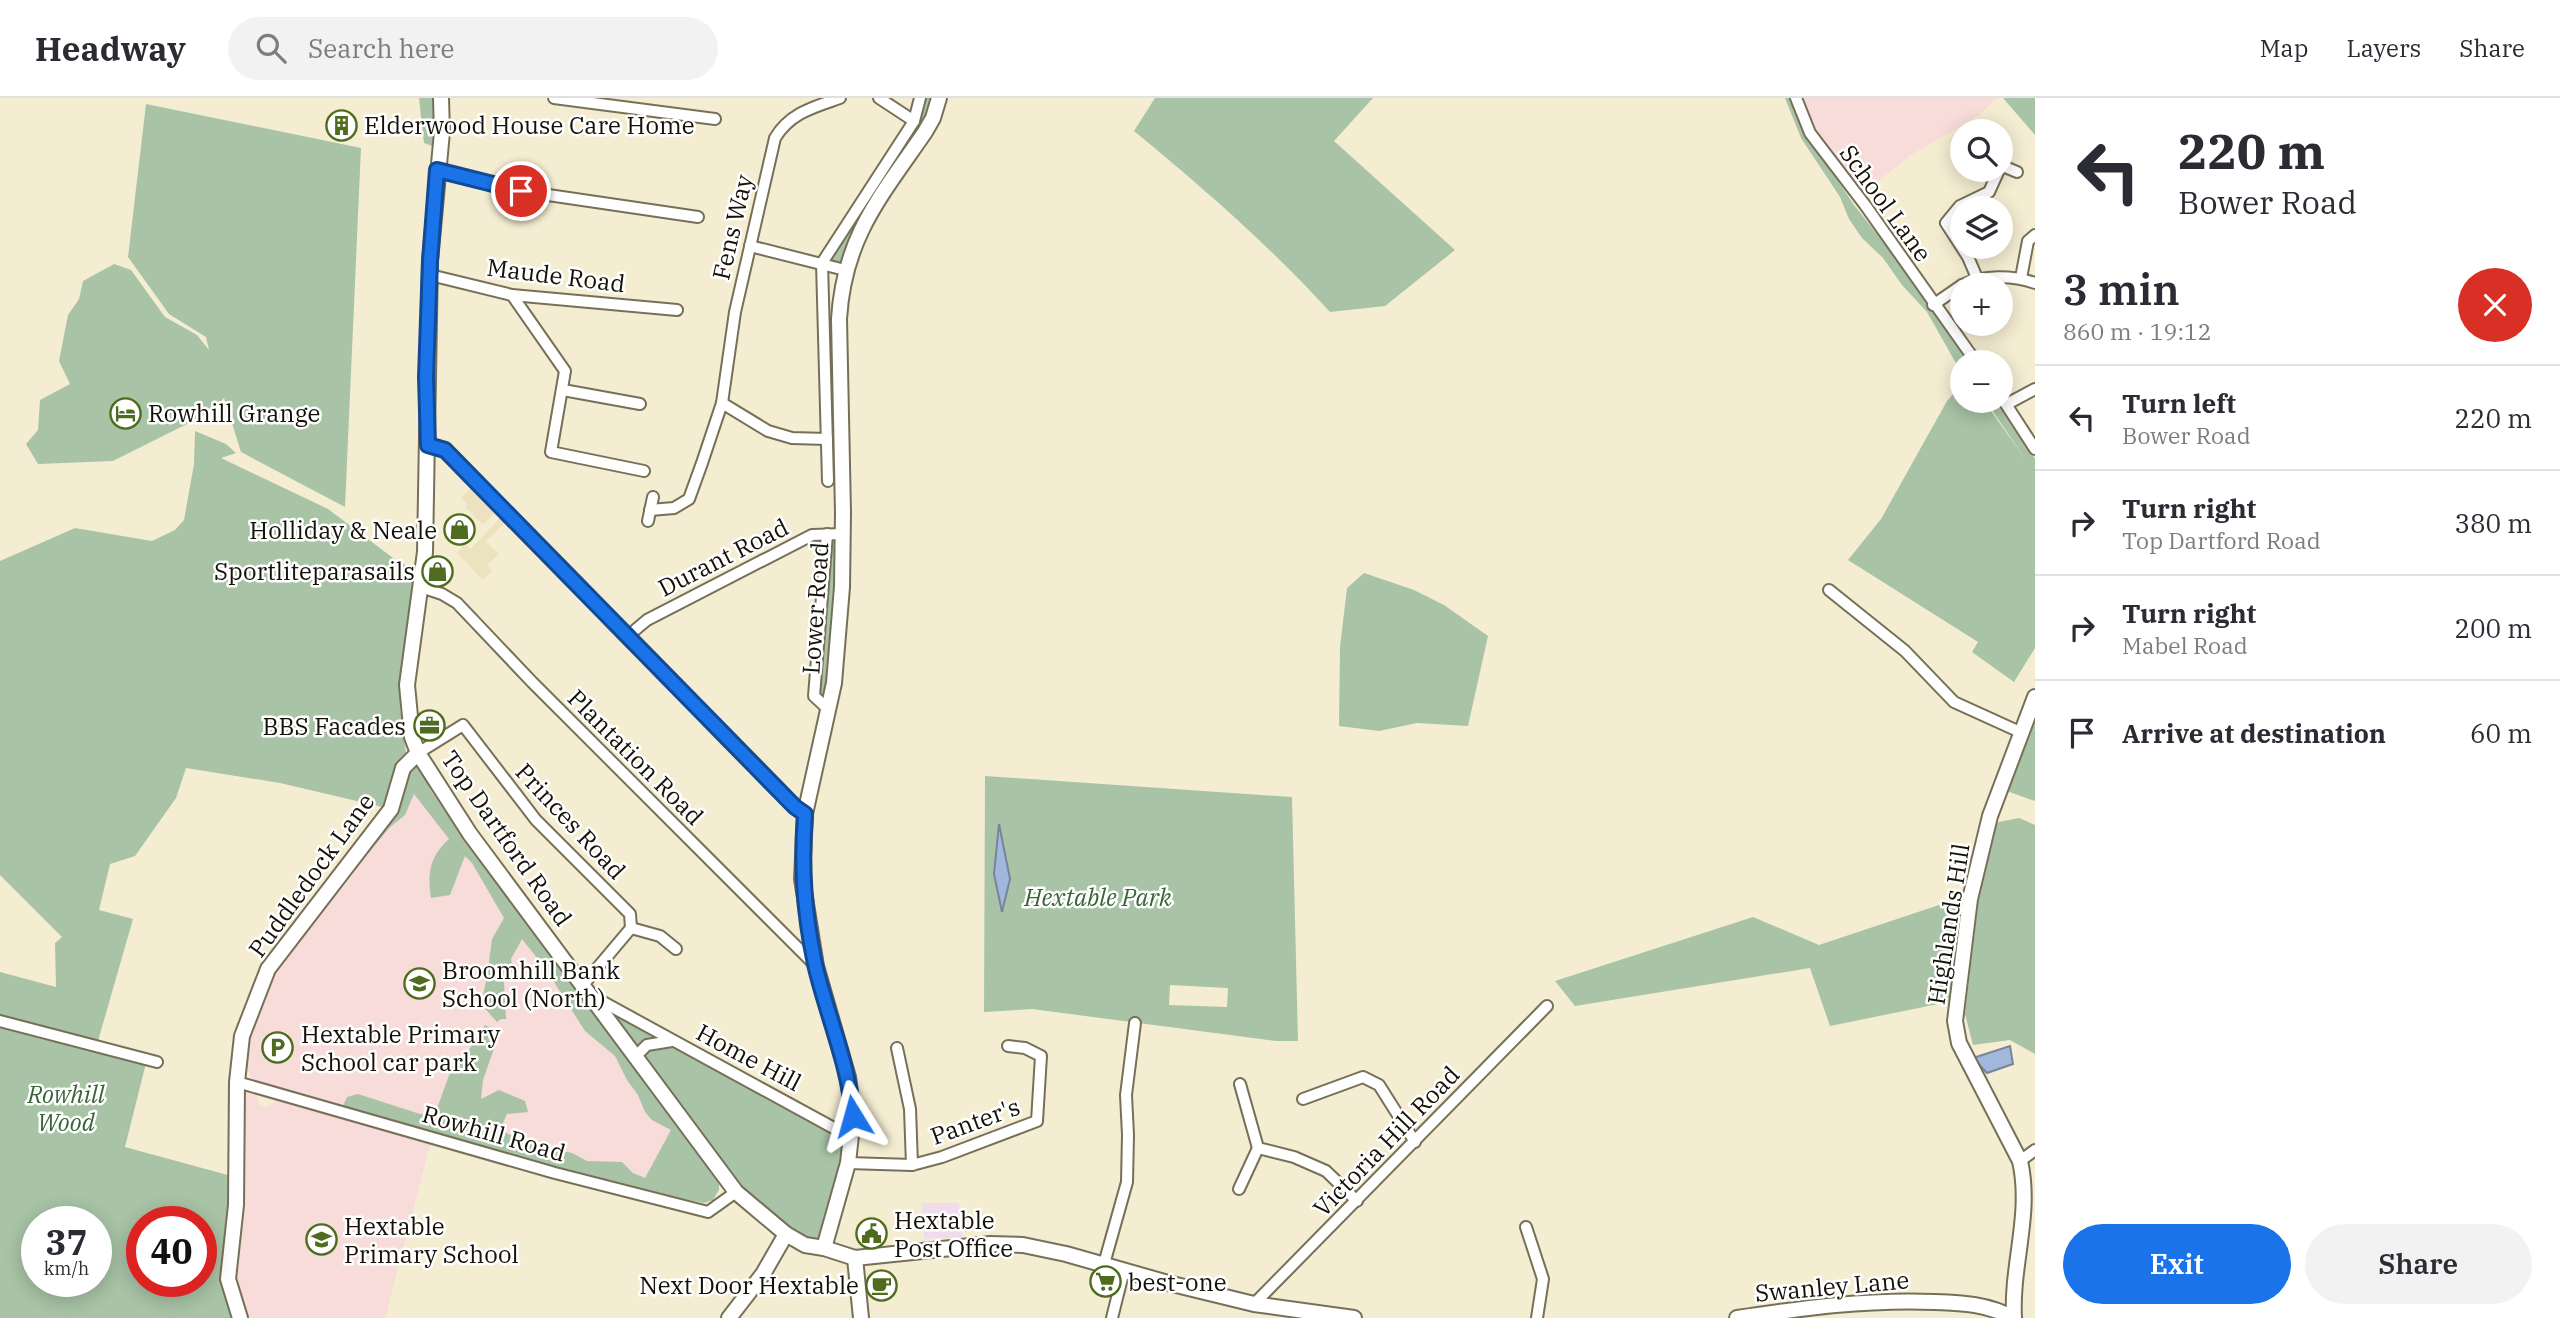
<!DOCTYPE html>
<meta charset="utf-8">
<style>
:root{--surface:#fff;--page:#f2f2f3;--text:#2b2b33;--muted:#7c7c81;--line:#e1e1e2;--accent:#1a73e8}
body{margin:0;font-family:"IBM Plex Serif",serif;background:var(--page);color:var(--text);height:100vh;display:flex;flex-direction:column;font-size:26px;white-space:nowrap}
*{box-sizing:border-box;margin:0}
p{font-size:23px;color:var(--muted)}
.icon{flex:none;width:38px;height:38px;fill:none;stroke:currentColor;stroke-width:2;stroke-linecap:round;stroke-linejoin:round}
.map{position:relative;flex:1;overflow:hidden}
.side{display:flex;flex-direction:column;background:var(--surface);width:525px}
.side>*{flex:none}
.top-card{background:#fff;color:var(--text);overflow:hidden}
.tools{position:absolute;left:1950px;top:21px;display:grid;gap:14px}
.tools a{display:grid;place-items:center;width:63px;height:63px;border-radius:50%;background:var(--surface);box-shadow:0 4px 18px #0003;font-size:35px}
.speed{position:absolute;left:21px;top:1108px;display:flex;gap:14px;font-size:35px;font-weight:700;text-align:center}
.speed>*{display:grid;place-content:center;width:91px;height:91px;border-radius:50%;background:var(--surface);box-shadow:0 4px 18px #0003;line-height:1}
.speed small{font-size:18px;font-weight:400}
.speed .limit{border:10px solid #d22;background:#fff;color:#111}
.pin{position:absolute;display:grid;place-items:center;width:60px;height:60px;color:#fff;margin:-30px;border:4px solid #fff;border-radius:50%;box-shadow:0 2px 7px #0007}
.me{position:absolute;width:77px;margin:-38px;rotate:352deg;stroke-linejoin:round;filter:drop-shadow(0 0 5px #0008)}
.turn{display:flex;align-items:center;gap:24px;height:147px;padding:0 28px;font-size:32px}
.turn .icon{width:91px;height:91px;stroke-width:2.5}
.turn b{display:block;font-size:49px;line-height:60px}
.round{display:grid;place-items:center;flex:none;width:74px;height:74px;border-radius:37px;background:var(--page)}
.head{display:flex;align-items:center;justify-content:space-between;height:119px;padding:0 28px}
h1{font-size:42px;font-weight:600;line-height:52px}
.primary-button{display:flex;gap:14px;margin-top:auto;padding:14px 28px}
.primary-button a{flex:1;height:80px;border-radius:42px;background:var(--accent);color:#fff;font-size:28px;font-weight:600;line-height:80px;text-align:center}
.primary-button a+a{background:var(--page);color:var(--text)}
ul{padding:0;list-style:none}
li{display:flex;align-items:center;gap:21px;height:105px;padding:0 28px;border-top:2px solid var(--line)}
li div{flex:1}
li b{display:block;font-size:26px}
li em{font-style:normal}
header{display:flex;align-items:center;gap:42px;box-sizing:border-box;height:98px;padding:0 35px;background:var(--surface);border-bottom:2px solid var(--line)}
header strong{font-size:33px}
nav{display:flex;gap:38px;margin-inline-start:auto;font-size:24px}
.search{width:490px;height:63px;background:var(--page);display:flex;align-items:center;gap:18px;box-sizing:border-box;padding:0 24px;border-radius:38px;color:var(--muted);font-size:26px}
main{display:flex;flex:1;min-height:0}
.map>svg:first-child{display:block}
</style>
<header>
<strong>Headway</strong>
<div class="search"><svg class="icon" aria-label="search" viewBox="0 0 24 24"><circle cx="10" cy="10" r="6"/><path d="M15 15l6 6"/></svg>Search here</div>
<nav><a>Map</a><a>Layers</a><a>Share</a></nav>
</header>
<main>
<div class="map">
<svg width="2035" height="1220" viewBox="0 0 2035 1220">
<rect width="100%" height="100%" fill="#f5edd2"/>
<!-- commercial -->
<path fill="#efdced" d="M922 1105H959L963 1139 924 1141Z"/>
<!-- built -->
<g fill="#ede2c0">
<path d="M477 384 501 409 483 427 465 409 467 406 461 400Z"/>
<path d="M506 414 510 419 486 444 499 456 487 467 492 473 483 482 457 455 465 446 471 451Z"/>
</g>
<!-- education -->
<g fill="#f7dcd9">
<path d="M1803 0H1997L1978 18 1909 58 1862 97 1807 20Z"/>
<path d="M415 662 432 694 470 750 691 1046 684 1101 671 1096 550 1068 253 983 244 963 247 939 272 872 327 800 338 796 352 778 360 765 356 762Z"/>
<path d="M241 994 256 997 260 1007 263 1009H267L277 1001 431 1043 385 1220H249L234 1179Z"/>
</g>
<!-- green -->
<g fill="#a8c3a6" fill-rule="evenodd">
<path d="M419 0H435L436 25 432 48 424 45Z"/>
<path d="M920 0H939L845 172 823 165 914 23Z"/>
<path d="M1155 0H1373L1334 43 1455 152 1385 208 1330 214C1270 148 1202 89 1134 33Z"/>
<path d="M1785 0H1794L1806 35 1854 107 1933 207 1973 264H1962V276L1927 214 1902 187 1883 160 1862 140 1849 121 1840 99 1801 40Z"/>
<path d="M2003 0H2035V37Z"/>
<path d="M146 6 361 50 345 409 241 354 224 300 209 315 113 363 38 366 26 346 38 332 40 302 70 286 59 263 68 217 79 201 83 183 114 166 131 172 165 219 197 237 209 252 206 239 169 216 128 159Z"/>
<path d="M1962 285V303H1984L2025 361 1986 303H2000L2035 361V550L2014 584 1972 554 1978 544 1848 462 1881 421 1947 303Z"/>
<path d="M195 333 226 346 236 355 221 360 328 411 397 463 414 471 401 584 400 609 406 655 400 666 391 711 280 685 186 670 176 700 135 758 110 766 99 812 133 821 96 950 146 965 125 1049 235 1079 227 1180 239 1220H0V874L56 889 55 845 62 839 0 777V463L75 430 152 443 175 432 184 422 194 366ZM37 1124H96V1183H37ZM142 1124H201V1183H142Z"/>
<path d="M834 441 837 444 833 530 826 598 823 599 820 597 819 588 830 442Z"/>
<path d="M1364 475 1414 492 1444 507 1488 538 1468 628 1417 625 1379 633 1339 628 1340 549 1347 490Z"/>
<path d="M2035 614V703L2004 692Z"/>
<path d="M415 662 432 694 470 750 719 1085V1092L713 1102 704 1105 684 1101 550 1068 483 1048 342 1010 347 999 358 996 420 1016H435L452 969 465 958 485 927 496 932 497 942 483 982 481 1001 499 992 525 1003 528 1014 507 1016 500 1032 532 1047 572 1055 587 1063 622 1064 633 1075 645 1080 671 1032 652 1022 645 1014 638 997 627 982 615 958 585 933 545 870 522 841 511 861 513 872 504 884 506 921H501L497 924 481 906 487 879 492 841 504 820 472 765 465 758 450 797 431 800C427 775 430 758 449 741L414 696 405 717 389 730 360 765 356 762 405 673Z"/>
<path d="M985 678 1292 699 1298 943H1276L1032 911 984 914ZM1170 887 1228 890 1227 909 1169 907Z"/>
<path d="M2019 720 2035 727V956L2010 942 1973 947 1965 916 1981 781 1994 725Z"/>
<path d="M1942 806 1962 809 1948 904 1830 928 1810 870 1575 908 1555 883 1753 819 1819 847Z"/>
<path d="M590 897 851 1040 824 1149 762 1118Z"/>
</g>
<!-- water -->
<g fill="#a2b7dc" stroke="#77859c" stroke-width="2">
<path d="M999 726 1010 781 1002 814 994 776Z"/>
<path d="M2010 948 2013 966 1987 975 1973 960Z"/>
</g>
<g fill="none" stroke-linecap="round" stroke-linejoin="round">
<defs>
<g id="street">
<path d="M554 0 715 21"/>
<path d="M879 0 914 23"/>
<path d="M1796 0 1810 35 1865 107 1976 264"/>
<path d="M2000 69H2005L2017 74"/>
<path d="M437 72 521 93 698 119"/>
<path d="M750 148 845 172"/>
<path d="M430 177 512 197 677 212"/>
<path d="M1977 180 1968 159 1946 125 1960 108 1989 94 1999 72"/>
<path d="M2021 180 2028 143 2035 137"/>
<path d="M1962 187C1983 177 2012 177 2035 185"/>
<path d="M512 197 565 273 551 354 644 373"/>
<path d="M1933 207 1962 187"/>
<path d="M563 292 640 306"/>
<path d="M2000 297 2035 351"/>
<path d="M722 305 768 333 792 340 827 341"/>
<path d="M2007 306 2035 291"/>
<path d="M428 347 445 351 795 709 805 716"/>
<path d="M828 383 822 165 914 23 920 0"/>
<path d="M650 412 674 410 689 401 702 365 722 305 735 214 775 40C790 15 814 9 840 0"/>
<path d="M648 423 653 399"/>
<path d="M827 436 814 598 829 612"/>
<path d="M421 489 442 496 457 505 532 584 816 868"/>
<path d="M1829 492 1905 553 1954 604 2020 634"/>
<path d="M628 538 647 522 812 437 843 436"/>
<path d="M418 655 463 627 536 722 630 816 631 830 583 887"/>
<path d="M631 830 660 838 676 851"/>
<path d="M592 898 852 1040"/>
<path d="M0 923 157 964"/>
<path d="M897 950 910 1011 912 1067"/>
<path d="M635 959 647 947 672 943"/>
<path d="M237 984 555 1075 708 1114 736 1094"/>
<path d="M1240 986 1258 1050 1294 1059 1326 1073 1357 1103"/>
<path d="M1303 1001 1363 979 1379 987 1415 1044"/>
<path d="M2020 1063 2035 1052"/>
<path d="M848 1065 912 1067 942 1059 1037 1023 1041 958 1025 950 1008 948"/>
<path d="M1239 1091 1258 1050"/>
<path d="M1526 1129 1543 1181 1537 1220"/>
<path d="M1104 1166 1127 1084 1128 1037 1126 997 1135 925"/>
<path d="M1254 1206 1547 908"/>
<path d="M1112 1220 1124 1172"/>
</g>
<g id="secondary">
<path d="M441 0 442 34 430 163 425 454 407 587 412 639 418 655 470 736 736 1094 786 1136 805 1147 824 1150 855 1160 990 1146 1023 1147 1066 1156 1168 1185 1254 1206 1354 1220"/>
<path d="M824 1150 848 1065 853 1018 848 979 816 868 802 781 805 716 834 585 842 489 843 415 839 221C844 139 881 98 925 34L933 20 939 0"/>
<path d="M855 1160 861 1220"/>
<path d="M240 1220 228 1181 236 1107 237 984 242 938 268 871 391 711 403 670 418 655"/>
<path d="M729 1220 763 1176 786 1136"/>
<path d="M1737 1220C1803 1210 1868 1201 1935 1204 1963 1205 1988 1206 2013 1220"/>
<path d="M2014 1220C2011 1167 2032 1116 2020 1063L1959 945 1955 923 1970 801 1990 718 2035 599"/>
</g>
</defs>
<!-- street casing -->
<use href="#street" stroke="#777058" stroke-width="14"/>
<!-- secondary casing -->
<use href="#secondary" stroke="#777058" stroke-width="18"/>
<!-- street -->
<use href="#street" stroke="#fff" stroke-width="10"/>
<!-- secondary -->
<use href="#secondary" stroke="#fff" stroke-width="14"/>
</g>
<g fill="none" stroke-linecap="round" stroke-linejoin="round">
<defs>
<path id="route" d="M521 93 437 72 430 163 426 279 428 347 445 352 795 709 805 716C801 770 804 813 815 866 827 918 849 966 853 1018"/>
</defs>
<!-- route casing -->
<use href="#route" stroke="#114b97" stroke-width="18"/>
<!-- route -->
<use href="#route" stroke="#1a73e8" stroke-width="12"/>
</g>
<!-- icons -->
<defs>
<symbol id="building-ring" viewBox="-11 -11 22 22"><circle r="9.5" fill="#fff" stroke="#4e6b1e" stroke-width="1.5"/><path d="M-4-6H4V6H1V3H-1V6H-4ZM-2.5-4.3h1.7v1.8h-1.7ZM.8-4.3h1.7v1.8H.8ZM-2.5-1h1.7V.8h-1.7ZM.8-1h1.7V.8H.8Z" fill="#4e6b1e"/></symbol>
<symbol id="hotel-ring" viewBox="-11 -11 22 22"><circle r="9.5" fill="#fff" stroke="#4e6b1e" stroke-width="1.5"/><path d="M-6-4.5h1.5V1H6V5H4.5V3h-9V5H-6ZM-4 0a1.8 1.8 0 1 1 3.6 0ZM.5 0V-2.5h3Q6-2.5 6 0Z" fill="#4e6b1e"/></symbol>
<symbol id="shop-ring" viewBox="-11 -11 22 22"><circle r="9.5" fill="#fff" stroke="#4e6b1e" stroke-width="1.5"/><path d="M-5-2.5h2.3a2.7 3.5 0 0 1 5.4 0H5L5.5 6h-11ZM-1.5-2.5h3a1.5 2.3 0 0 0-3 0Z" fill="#4e6b1e"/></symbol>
<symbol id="office-ring" viewBox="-11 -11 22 22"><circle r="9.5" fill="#fff" stroke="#4e6b1e" stroke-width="1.5"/><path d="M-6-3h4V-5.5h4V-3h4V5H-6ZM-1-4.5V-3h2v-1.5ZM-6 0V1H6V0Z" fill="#4e6b1e"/></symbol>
<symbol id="school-ring" viewBox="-11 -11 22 22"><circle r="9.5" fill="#fff" stroke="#4e6b1e" stroke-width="1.5"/><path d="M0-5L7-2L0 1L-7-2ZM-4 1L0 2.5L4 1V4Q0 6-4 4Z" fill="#4e6b1e"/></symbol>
<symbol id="parking-ring" viewBox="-11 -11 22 22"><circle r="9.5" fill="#fff" stroke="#4e6b1e" stroke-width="1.5"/><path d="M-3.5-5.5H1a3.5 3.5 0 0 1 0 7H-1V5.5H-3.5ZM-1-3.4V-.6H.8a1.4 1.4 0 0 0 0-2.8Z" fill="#4e6b1e"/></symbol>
<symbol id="civic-ring" viewBox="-11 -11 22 22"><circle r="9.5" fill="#fff" stroke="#4e6b1e" stroke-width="1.5"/><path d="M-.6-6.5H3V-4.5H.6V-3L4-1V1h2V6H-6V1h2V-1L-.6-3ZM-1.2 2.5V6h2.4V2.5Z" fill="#4e6b1e"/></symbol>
<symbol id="supermarket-ring" viewBox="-11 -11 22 22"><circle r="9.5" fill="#fff" stroke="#4e6b1e" stroke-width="1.5"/><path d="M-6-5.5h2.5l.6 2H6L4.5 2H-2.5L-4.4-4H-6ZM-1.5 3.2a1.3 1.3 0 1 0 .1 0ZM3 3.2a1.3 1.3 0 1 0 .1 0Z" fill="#4e6b1e"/></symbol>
<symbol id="cafe-ring" viewBox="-11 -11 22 22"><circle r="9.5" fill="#fff" stroke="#4e6b1e" stroke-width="1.5"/><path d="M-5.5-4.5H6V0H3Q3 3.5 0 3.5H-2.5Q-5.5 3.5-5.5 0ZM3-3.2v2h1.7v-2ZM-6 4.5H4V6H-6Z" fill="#4e6b1e"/></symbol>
</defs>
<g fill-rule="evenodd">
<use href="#building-ring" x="324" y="10" width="35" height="35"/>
<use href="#hotel-ring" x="108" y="298" width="35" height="35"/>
<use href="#shop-ring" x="442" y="414" width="35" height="35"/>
<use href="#shop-ring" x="420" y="456" width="35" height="35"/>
<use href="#office-ring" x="412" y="610" width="35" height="35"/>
<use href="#school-ring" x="402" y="868" width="35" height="35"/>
<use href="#parking-ring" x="260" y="932" width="35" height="35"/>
<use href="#civic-ring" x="854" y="1118" width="35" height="35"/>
<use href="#school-ring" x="304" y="1124" width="35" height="35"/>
<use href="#supermarket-ring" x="1088" y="1166" width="35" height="35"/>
<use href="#cafe-ring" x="864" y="1170" width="35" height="35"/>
</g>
<g text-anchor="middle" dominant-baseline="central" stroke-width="5" stroke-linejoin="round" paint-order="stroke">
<!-- poi labels -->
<g font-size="24" fill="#141108" stroke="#fff" text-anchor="start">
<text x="364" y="27">Elderwood House Care Home</text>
<text x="148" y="315">Rowhill Grange</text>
<text x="437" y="432" text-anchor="end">Holliday &amp; Neale</text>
<text x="415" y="473" text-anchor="end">Sportliteparasails</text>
<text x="406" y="628" text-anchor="end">BBS Facades</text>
<text x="442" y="872">Broomhill Bank<tspan x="442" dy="28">School (North)</tspan></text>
<text x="301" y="936">Hextable Primary<tspan x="301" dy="28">School car park</tspan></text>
<text x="894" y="1122">Hextable<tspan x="894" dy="28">Post Office</tspan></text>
<text x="344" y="1128">Hextable<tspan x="344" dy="28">Primary School</tspan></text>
<text x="1128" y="1184">best-one</text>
<text x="859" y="1187" text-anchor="end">Next Door Hextable</text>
</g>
<!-- street labels -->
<g font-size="24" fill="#141108" stroke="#fff">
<text transform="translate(1886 105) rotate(54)">School Lane</text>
<text transform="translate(732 129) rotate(-77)">Fens Way</text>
<text transform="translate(556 177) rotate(7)">Maude Road</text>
<text transform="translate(723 459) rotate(-27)">Durant Road</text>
<text transform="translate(815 510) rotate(-86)">Lower Road</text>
<text transform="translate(636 659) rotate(45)">Plantation Road</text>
<text transform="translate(571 723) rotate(47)">Princes Road</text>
<text transform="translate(507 740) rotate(55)">Top Dartford Road</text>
<text transform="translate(311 777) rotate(-54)">Puddledock Lane</text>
<text transform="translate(1948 826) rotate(-81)">Highlands Hill</text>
<text transform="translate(749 959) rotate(28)">Home Hill</text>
<text transform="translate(975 1023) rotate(-20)">Panter's</text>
<text transform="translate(494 1035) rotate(16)">Rowhill Road</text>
<text transform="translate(1386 1043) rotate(-46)">Victoria Hill Road</text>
<text transform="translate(1832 1188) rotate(-5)">Swanley Lane</text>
</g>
<!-- park labels -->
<g font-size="24" font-style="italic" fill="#396436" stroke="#fff">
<text x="1098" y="799">Hextable Park</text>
<text x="66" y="996">Rowhill<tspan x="66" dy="28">Wood</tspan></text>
</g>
</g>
</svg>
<div class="tools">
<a><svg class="icon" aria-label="search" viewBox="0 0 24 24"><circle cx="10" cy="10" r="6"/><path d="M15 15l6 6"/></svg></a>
<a><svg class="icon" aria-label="layers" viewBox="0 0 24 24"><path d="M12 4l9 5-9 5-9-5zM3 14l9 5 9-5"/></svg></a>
<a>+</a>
<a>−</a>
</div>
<div class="speed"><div>37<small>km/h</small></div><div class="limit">40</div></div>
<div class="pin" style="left:521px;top:93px;background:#d93025"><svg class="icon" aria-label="arrive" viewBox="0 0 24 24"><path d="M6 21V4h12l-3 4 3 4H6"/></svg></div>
<svg class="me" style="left:853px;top:1018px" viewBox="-20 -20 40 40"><path d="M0-17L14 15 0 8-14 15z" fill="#1a73e8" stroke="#fff" stroke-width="4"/></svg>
</div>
<section class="side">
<div class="top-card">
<div class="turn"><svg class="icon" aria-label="left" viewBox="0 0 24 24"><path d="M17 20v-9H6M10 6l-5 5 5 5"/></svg><div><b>220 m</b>Bower Road</div></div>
</div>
<div class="head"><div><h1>3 min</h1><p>860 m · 19:12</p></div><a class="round" style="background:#d93025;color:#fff"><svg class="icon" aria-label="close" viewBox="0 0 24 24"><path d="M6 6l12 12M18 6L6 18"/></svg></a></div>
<ul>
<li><svg class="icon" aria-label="left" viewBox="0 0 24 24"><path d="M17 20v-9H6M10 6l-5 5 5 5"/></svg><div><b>Turn left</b><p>Bower Road</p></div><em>220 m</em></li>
<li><svg class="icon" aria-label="right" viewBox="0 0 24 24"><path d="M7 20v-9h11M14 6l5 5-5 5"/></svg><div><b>Turn right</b><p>Top Dartford Road</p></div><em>380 m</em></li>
<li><svg class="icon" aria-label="right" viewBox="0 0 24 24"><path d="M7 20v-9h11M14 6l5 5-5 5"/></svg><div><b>Turn right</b><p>Mabel Road</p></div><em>200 m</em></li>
<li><svg class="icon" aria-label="arrive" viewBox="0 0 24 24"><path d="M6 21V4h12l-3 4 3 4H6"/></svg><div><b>Arrive at destination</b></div><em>60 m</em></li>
</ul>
<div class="primary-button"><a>Exit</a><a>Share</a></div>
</section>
</main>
